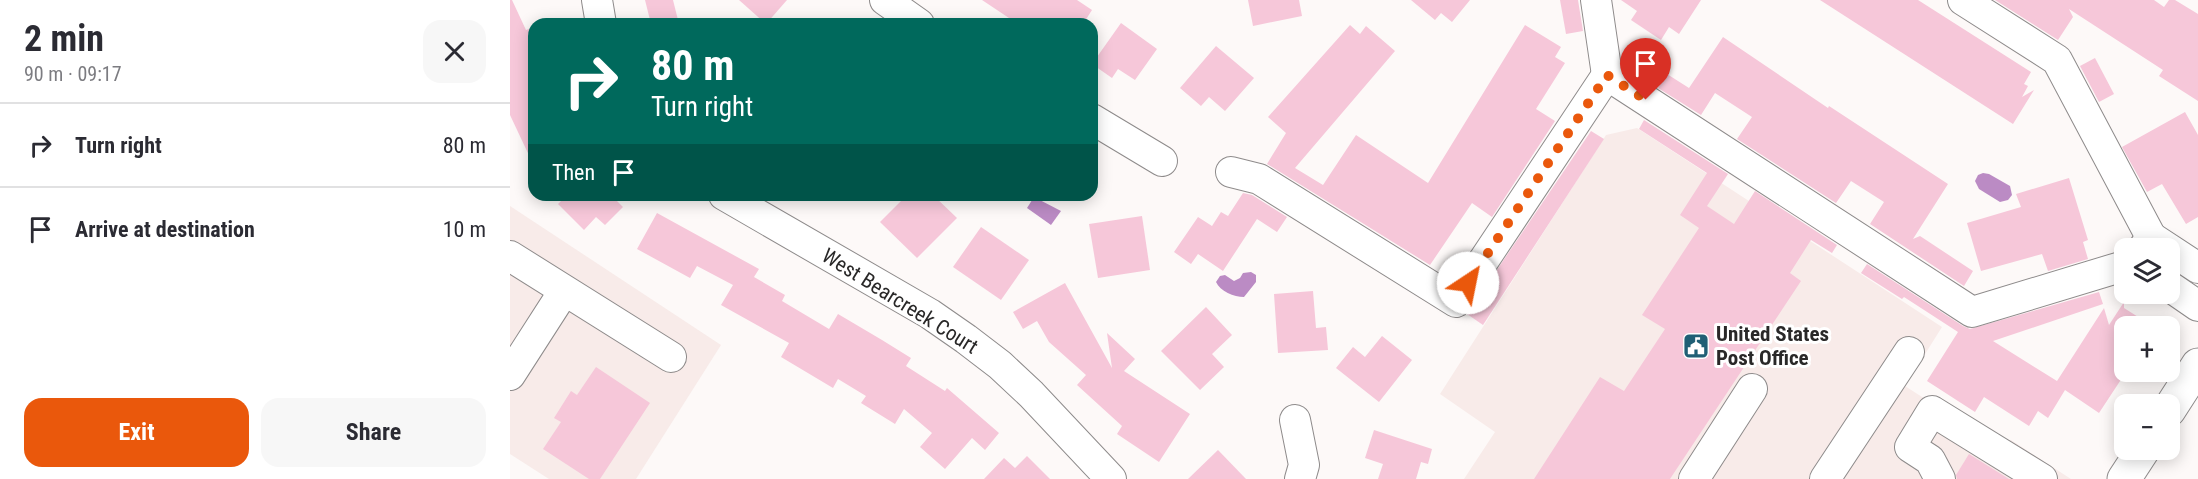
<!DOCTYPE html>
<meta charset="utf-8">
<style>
:root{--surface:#fff;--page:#f7f7f7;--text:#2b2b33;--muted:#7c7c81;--line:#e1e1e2;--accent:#ea580c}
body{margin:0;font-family:"Roboto Condensed",sans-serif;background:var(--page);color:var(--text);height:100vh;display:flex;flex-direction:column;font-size:22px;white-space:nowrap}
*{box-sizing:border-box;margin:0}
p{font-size:20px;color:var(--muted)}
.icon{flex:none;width:33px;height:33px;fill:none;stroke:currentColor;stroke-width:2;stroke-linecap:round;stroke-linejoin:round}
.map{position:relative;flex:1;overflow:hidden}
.side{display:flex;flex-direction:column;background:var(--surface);width:510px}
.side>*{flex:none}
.hud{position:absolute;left:18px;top:18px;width:570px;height:183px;border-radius:18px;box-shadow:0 3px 15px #0003;background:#00695c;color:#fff;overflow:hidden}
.tools{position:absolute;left:1604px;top:238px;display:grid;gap:12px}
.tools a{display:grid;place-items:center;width:66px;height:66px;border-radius:12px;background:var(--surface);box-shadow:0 3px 15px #0003;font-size:30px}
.pin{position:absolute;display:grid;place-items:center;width:51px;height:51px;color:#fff;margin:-62px -26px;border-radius:50% 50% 50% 0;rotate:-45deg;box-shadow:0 0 6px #0007}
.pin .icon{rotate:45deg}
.me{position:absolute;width:66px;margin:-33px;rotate:34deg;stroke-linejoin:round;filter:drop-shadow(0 0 4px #0008)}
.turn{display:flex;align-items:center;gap:21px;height:126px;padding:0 24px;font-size:27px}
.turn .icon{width:78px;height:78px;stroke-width:2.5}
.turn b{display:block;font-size:42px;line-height:51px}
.then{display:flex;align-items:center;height:57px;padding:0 24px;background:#0003;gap:12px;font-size:22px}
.round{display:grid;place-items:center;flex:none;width:63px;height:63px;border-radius:18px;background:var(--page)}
.head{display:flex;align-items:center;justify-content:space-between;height:102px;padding:0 24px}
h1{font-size:36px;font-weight:700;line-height:45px}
.action{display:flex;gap:12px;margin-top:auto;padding:12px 24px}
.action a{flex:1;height:69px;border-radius:18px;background:var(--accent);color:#fff;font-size:24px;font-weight:700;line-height:69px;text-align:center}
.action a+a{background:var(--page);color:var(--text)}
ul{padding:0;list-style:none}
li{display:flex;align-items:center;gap:18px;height:84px;padding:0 24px;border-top:2px solid var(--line)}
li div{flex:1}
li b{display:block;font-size:22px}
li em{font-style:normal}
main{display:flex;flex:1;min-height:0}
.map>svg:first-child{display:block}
</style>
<main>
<section class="side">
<div class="head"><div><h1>2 min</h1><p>90 m · 09:17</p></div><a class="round"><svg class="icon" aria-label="close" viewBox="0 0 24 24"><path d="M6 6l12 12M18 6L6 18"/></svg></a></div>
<ul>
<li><svg class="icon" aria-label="right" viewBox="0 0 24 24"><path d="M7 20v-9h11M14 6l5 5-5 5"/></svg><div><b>Turn right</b></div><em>80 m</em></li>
<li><svg class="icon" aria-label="arrive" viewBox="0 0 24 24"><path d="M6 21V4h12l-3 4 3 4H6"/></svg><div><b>Arrive at destination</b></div><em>10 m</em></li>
</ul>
<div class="action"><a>Exit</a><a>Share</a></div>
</section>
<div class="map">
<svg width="1688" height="479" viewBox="0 0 1688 479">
<rect width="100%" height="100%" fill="#fdf9f8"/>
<!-- built -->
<g fill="#f8ebe9">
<path d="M1127 128 1432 327 1395 386 1482 442 1501 440 1561 479H954L985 432 930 394 1096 135Z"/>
<path d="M0 206 211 345 126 479H39L0 454Z"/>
</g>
<!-- water -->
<g fill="#bb8bc4">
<path d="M1473 173 1479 174 1500 186 1502 195 1498 200 1490 202 1469 189 1465 181 1468 175Z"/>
<path d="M524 197 551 211 541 225 517 208Z"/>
<path d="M741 272 746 275V282L734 297C724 297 710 291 706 282L710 276 715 275 724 281 730 278 733 273Z"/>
</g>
<!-- building -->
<g fill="#f6c7d9">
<path d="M0 0H2L16 30 24 27V166L0 115Z"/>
<path d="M135 0H163L169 24H141Z"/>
<path d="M229 0H277L256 24Z"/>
<path d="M472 0H567L582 10 573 24H508Z"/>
<path d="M738 0H789L792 16 743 26Z"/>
<path d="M901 0H960L942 22 931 13 925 20Z"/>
<path d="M1050 0H1068L1073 31 1056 34Z"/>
<path d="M1111 0H1191L1169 34 1159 27 1151 40 1121 20 1127 11Z"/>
<path d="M1310 0H1408L1521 72 1514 84 1518 86 1512 97 1524 90 1503 124Z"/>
<path d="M1485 0H1644L1654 7 1659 0H1665L1688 14V101L1649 76 1653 70 1559 9 1563 17 1548 40Z"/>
<path d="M611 23 647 49 625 80 608 69 602 78 582 64Z"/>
<path d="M840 25 850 34 856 26 885 51 785 168 813 185 846 135 918 183 1015 25 1051 47 1045 57 1055 63 1026 109 1045 121 982 217 962 203 920 265 757 164 776 133 758 117Z"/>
<path d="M1213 37 1318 108 1319 106 1438 184 1403 239 1410 236 1463 271 1454 286 1360 224 1374 202 1341 181 1326 203 1227 139 1242 117 1205 93 1191 115 1148 88 1157 74 1179 88Z"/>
<path d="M706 46 744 78 715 111 699 97 691 106 670 88Z"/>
<path d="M1585 58 1604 94 1589 102 1570 66Z"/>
<path d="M1675 112 1688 135V217L1676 224 1652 184 1637 192 1612 147Z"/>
<path d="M1134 120 1218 174 1197 206 1224 224 1245 191 1327 245 1322 253 1301 240 1280 273 1291 281 1160 479H1024L1090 377 1114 391 1155 329 1132 315 1189 228 1170 215 1197 173 1129 129Z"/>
<path d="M1081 131 1094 139 973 325 957 314Z"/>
<path d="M1559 178 1578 240 1573 242 1578 259 1538 271 1532 254 1471 271 1457 223 1511 207 1506 194Z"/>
<path d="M733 193 742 195 777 217 767 232 747 219 713 271 688 254 681 264 664 252 688 217 702 226 711 212 718 216Z"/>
<path d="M57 195H101L113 207 95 225 86 217 74 230 48 204Z"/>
<path d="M397 195H423L447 218 407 258 370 222Z"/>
<path d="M147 213 249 269 244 277 275 295 272 301 319 329 328 314 372 340 401 358 396 366 435 391 437 388 489 433 475 450 462 438 435 469 410 447 422 433 394 409 385 424 351 403 356 396 328 379 323 388 271 357 279 343 211 305 223 285 187 266 180 278 127 249Z"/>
<path d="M632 216 640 270 588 278 579 224Z"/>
<path d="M471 227 519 260 491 300 443 267Z"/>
<path d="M1357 264 1453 326 1460 329 1589 292 1593 304 1483 341 1547 381 1594 308 1599 325 1614 302V308L1644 327H1614V375L1589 413 1555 390 1538 418 1528 411 1519 426 1474 397 1465 412 1417 381 1448 332 1394 297 1392 299 1351 273Z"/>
<path d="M555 283 602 368 597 333 625 359 614 371 680 414 649 462 607 434 612 426 567 385 576 375 539 342 527 321 513 329 503 312Z"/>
<path d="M803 291 806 328 816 327 818 350 768 353 764 294Z"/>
<path d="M696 307 722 335 702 354 714 367 690 390 651 351Z"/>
<path d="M872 336 902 360 869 402 826 368 843 347 855 357Z"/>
<path d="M86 367 140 403 90 479H79L33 449 51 422 44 418 61 391 67 395Z"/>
<path d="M864 430 922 449 918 464 911 462 906 479H868L873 464 855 458Z"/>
<path d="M708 450 736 479H678Z"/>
<path d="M1459 454 1499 479H1447L1446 475Z"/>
<path d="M517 456 540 479H474L494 458 505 468Z"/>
</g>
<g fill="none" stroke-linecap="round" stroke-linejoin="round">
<defs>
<g id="minor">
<path d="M87 0 91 24"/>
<path d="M375 0 409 24"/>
<path d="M1086 0 1097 75 1462 312 1614 266"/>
<path d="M1453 0 1547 60 1641 237 1633 249"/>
<path d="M582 119 652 161"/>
<path d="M721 172 749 179 946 302 1097 75"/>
<path d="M214 195 420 314 456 339 490 365 521 394 601 479"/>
<path d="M1641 237 1688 268"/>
<path d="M0 256 161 357"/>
<path d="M1659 286 1688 306"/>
<path d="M0 375 54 291"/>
<path d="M785 420 794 465 790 479"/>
<path d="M1184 479 1242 389"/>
<path d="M1315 479 1399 352"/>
<path d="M1430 479 1420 460 1400 447 1422 411 1532 479"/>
</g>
<g id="major">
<path d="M1659 410 1688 365"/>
<path d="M1614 479 1633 450"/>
</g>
</defs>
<!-- minor casing -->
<use href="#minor" stroke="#8e8b8b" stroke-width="32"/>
<!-- major casing -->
<use href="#major" stroke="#8e8b8b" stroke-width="35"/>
<!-- minor -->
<use href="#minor" stroke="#fff" stroke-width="30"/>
<!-- major -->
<use href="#major" stroke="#fff" stroke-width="33"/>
</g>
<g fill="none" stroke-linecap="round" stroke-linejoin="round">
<!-- route -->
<path stroke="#ea580c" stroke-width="10" stroke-dasharray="0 18" d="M958 283 1097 75 1136 100"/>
</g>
<!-- icons -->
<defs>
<symbol id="civic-square" viewBox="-11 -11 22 22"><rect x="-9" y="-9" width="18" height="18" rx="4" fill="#205f75" stroke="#fff"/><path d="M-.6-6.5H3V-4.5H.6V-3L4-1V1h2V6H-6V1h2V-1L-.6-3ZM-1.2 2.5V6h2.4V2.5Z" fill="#fff"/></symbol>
</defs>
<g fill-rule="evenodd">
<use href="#civic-square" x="1171" y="331" width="30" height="30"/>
</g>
<g text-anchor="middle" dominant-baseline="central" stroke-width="6" stroke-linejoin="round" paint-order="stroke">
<!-- street labels -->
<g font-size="21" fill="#292828" stroke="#fff">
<text transform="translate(390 301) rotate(32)">West Bearcreek Court</text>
</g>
<!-- poi labels -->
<g font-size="21" font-weight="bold" fill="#292828" stroke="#fff" text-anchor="start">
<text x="1206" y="334">United States<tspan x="1206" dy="24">Post Office</tspan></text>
</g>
</g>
</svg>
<div class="tools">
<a><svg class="icon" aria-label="layers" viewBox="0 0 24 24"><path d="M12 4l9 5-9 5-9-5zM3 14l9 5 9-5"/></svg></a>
<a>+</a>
<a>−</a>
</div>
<div class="pin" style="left:1136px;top:100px;background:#d93025"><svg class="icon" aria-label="arrive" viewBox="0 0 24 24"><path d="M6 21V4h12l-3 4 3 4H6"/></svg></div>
<svg class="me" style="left:958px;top:283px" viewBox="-20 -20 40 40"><circle r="19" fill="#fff"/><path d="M0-13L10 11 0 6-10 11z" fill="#ea580c"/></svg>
<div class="hud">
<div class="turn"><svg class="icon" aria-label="right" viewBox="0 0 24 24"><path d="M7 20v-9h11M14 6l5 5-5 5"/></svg><div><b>80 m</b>Turn right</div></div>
<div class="then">Then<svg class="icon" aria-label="arrive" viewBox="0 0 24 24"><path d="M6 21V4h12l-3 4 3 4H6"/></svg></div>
</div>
</div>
</main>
